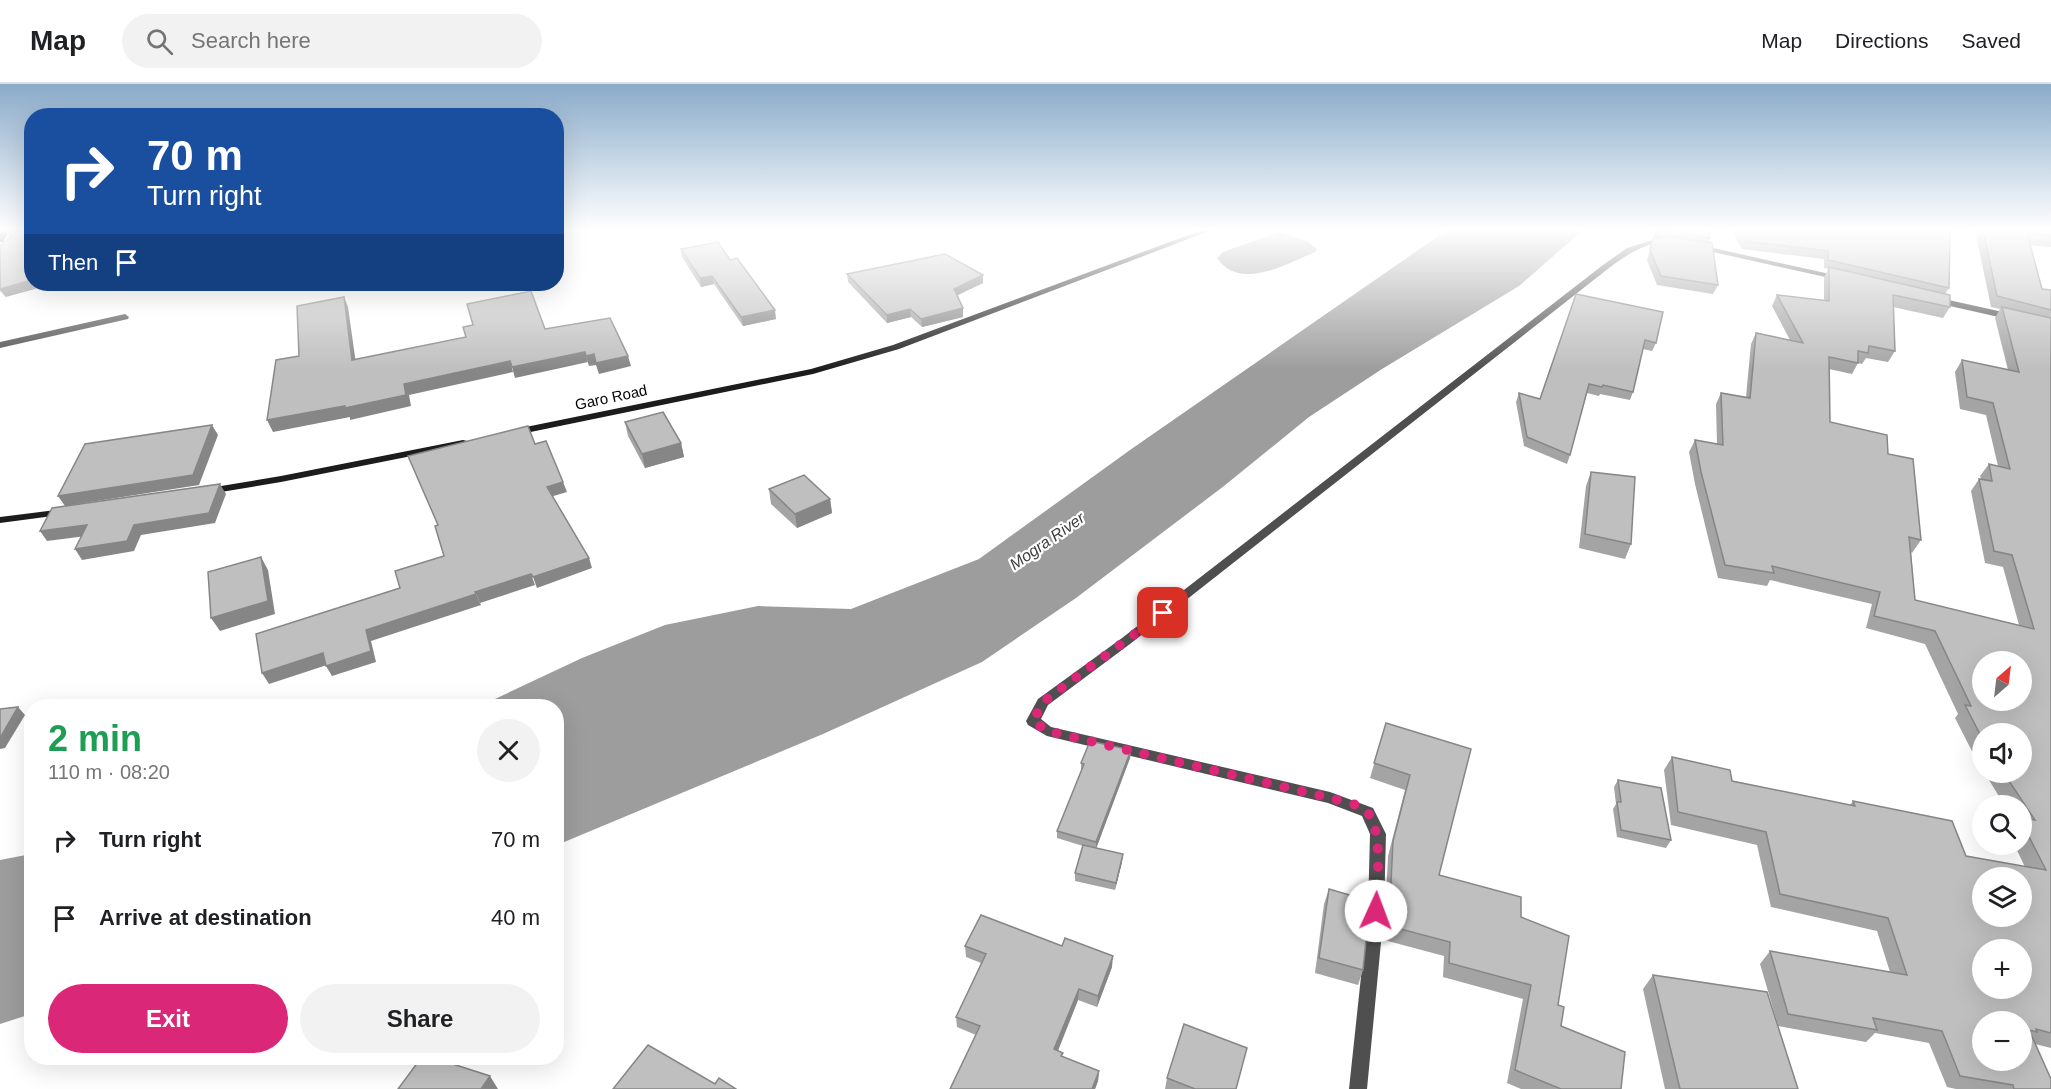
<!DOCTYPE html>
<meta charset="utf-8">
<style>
:root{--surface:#fff;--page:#f2f2f2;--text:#202124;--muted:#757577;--line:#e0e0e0;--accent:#db2777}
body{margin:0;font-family:Helvetica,sans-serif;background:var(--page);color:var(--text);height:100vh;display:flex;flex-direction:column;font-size:22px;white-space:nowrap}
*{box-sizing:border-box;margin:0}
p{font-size:20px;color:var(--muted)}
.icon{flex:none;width:33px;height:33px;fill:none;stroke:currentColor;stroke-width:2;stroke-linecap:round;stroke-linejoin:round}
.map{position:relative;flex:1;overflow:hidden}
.sheet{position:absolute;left:24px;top:615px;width:540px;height:366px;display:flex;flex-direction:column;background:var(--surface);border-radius:24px;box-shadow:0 6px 24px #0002}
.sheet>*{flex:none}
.banner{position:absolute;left:24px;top:24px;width:540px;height:183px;border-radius:24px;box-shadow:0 6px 24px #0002;background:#1a4fa0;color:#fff;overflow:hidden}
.needle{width:39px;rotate:28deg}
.buttons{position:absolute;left:1972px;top:567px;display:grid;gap:12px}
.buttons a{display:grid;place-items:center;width:60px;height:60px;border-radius:50%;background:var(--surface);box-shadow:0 6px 24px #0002;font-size:30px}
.pin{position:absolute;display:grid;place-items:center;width:51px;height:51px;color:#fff;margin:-26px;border-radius:12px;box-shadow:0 3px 9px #0006}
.me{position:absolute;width:66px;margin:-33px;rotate:2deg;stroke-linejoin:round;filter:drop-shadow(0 0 4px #0008)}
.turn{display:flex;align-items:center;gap:21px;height:126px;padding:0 24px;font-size:27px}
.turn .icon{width:78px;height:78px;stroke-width:2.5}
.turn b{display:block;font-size:42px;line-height:51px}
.then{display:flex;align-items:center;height:57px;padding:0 24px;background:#0003;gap:12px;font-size:22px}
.round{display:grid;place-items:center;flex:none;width:63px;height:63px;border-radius:32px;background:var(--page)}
.headline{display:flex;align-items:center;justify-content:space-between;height:102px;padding:0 24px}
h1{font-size:36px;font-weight:700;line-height:45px;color:#1e9e55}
.button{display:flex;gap:12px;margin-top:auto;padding:12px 24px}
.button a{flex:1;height:69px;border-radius:36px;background:var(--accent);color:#fff;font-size:24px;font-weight:700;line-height:69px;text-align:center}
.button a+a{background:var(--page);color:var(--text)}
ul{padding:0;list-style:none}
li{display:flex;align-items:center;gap:18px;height:78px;padding:0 24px}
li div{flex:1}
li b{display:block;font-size:22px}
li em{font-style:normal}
header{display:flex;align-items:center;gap:36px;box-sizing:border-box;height:84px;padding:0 30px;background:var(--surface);border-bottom:2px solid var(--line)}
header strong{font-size:28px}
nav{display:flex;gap:33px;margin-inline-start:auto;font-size:21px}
.search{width:420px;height:54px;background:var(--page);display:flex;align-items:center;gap:15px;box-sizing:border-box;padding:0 21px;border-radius:33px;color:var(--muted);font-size:22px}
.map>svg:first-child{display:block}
</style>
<header>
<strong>Map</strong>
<div class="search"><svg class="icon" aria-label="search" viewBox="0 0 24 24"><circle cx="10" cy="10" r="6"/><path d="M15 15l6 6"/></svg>Search here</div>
<nav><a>Map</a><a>Directions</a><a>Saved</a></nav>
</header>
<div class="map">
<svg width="2051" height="1005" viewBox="0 0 2051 1005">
<rect width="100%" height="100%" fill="#fff"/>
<!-- water -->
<g fill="#9d9d9d">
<path d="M1447 146H1583L1519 202 1382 285 1309 333 1224 402 1076 514 982 578 823 650 557 761 556 622H480L582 574 665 541 758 522 851 525 979 475 1130 366Z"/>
<path d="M1279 148 1307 157 1317 165 1315 168C1288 179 1240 208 1217 174L1223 168Z"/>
<path d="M31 770V930L0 940V776Z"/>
</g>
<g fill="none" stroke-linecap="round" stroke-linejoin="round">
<!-- street -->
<g fill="#4f4f4f" fill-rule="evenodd">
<path d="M1656 155H1669L1673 157C1666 161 1657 159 1649 161 1634 166 1621 175 1609 184L1130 560 1048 621 1041 635 1051 643 1330 708 1373 724 1386 750 1384 827 1367 1005H1349L1368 827 1370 750 1362 732 1328 719 1047 652 1028 641 1026 637 1038 615 1122 554 1603 181 1627 164Z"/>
<path d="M1695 160 1839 192 1843 194 1839 196 1695 164Z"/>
<path d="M1935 213 2012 230 2016 233 2012 236 1932 218 1931 216Z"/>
<path d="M125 230 129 233 128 235 0 264V258Z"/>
</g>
<!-- secondary -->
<g fill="#1c1c1c" fill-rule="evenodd">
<path d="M2 146H10L3 158H0V150Z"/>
<path d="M1202 146H1212L899 265 813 290 516 351 511 348 516 345 811 285 893 261Z"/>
<path d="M463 356 467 357 468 359 467 361 281 398 209 410 204 407 209 404 281 392Z"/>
<path d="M64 425 70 428 68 430 0 439V433Z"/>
</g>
</g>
<!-- wall -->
<g fill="#a4a4a4">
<path d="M5 146H32L6 213 0 207V162L10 153Z"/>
<path d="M1655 146H1709L1710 154 1708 159 1718 201 1713 210 1657 201 1647 176 1653 155 1663 153 1653 154Z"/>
<path d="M1731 146H1950L1949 204 1945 210 1950 223 1943 234 1893 223 1895 267 1888 278 1866 274 1862 280 1858 279 1852 290 1829 285 1830 338 1888 370 1921 456 1912 469 1911 468 1915 516 2019 541 2003 483 1985 479 1971 407 1979 395H1981L1980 392 1989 380 1998 382 1986 331 1960 325 1955 288 1962 276 2008 286 1995 234 2000 225 1991 223 1975 146H2051V163L2030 161 2042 205 2051 206V964L2035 960 2051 1005H1956L1947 1003 1929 959 1875 949 1866 958 1778 942 1798 1005H1665L1643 905 1653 891 1778 941 1760 880 1770 867 1890 888 1877 847 1771 823 1757 761 1671 741 1664 686 1672 673 1732 697 1850 721 1853 717 1966 772 2025 783 2014 760H2022V722H2005L1984 688H2022L1983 650V687L1978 679 1955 634 1958 630 1925 560 1866 544 1872 520 1770 496 1767 502 1718 494 1695 400 1689 368 1695 356 1717 360 1716 320 1721 309 1746 313 1751 260 1756 249 1790 256 1772 222 1777 211 1824 216V194L1828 185 1824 184V175L1742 165Z"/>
<path d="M681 165 730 176 776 235 743 242 714 200 701 203 682 173Z"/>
<path d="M847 190 983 191V199L957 211 963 233 922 243 911 233 887 239 848 198Z"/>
<path d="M1576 210 1656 259 1652 267 1643 265 1633 308 1630 316 1600 310 1599 312 1587 309 1570 371 1567 380 1524 362 1516 318 1519 309 1540 315Z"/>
<path d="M625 338 681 359 684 373 645 384 628 352Z"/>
<path d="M1591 388 1631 460 1625 475 1579 464 1586 402Z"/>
<path d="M769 405 830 415 832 429 797 444 771 420Z"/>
<path d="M1386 639 1471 665 1439 791 1521 833 1558 921 1561 942 1621 1005H1521L1507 999 1523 915 1443 893 1444 872 1384 856 1388 772 1405 706 1370 694Z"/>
<path d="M1131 666 1130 674 1096 764 1122 778 1115 806 1075 797V789L1083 762 1057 754V747L1081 687V679Z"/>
<path d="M1618 696 1671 756 1666 764 1617 753 1613 725 1616 720 1614 703Z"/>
<path d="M1329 805 1363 886 1358 901 1315 889 1324 820Z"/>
<path d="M965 862 1112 883 1097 923 1078 916 1058 967 1062 972 1099 987 1098 997 1095 1005H950L976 951 957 943 956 933 981 879 966 873Z"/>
<path d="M1167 994 1236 1005H1165Z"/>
</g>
<!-- shaded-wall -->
<g fill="#868686">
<path d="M1665 147 1662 153 1653 154 1655 148Z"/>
<path d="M983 191V199L954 213V205Z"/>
<path d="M712 192 714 200 701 203 700 194Z"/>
<path d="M32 196V200H53L6 213 0 205Z"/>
<path d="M94 200H113L96 204Z"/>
<path d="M344 213 348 223 357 287 352 276Z"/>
<path d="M963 224V233L922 243 921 235Z"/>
<path d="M910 225 911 233 887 239V231Z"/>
<path d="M775 226 776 235 743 242 741 233Z"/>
<path d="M585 268 588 278 515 294 512 283Z"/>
<path d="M594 270 628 272 631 282 599 290 596 281 589 282 586 272Z"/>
<path d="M510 277 513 288 409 311 411 322 350 336V333L273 348 267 336 404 300Z"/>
<path d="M212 341 218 351 199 401 65 422 58 412Z"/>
<path d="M681 359 684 373 645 384 642 370Z"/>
<path d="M563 398 567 408 550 413 547 403Z"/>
<path d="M220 400 226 410 215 439 141 451 134 467 82 476 75 465Z"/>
<path d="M830 415 832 429 797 444 795 430Z"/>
<path d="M87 441 94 451 47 457 40 447Z"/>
<path d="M261 473 268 486 275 530 220 547 211 534Z"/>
<path d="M589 474 592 484 537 504 533 493Z"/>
<path d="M531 490 535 501 480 519 475 508Z"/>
<path d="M476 510 481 521 371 557 376 578 332 592 326 582 366 546Z"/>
<path d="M323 569 330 580 269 600 262 589Z"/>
<path d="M18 623 25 631 5 664 0 665V654Z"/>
<path d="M1131 666 1130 674 1096 765V758Z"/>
<path d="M1123 770 1122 778 1115 806 1116 799Z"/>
<path d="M1113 872 1112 883 1097 923 1098 912Z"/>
<path d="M1079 905 1078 916 1054 976V965Z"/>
<path d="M1099 987 1098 997 1095 1005H1092Z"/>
<path d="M490 992 498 1005H481Z"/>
</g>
<!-- building -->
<g fill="#bfbfbf" stroke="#868686" stroke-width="1.5" fill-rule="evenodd">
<path d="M6 146H32V196L0 205V162L14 150Z"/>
<path d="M1656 146H1709L1710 154 1665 147 1655 148Z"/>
<path d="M1739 146H1950L1949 204 1828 176V167L1745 157Z"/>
<path d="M1983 146H2051V152L2027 149 2042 205 2051 206V226L1997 212Z"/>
<path d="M1666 152 1712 159 1718 201 1661 192 1650 166 1653 155Z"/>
<path d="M718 158 730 176 737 174 775 226 741 233 712 192 700 194 681 165Z"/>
<path d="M945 170 983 191 954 205 963 224 921 235 910 225 887 231 847 190Z"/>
<path d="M1829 183 1950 211V223L1893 211 1895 267 1869 262 1868 269 1858 267V279L1829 273 1830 338 1887 351 1888 370 1913 375 1921 456 1909 453 1915 516 2034 545 2012 471 1994 467 1979 395 1992 397 1989 380 2010 385 1993 319 1967 313 1962 276 2019 288 2002 223 2051 234V949L2036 945 2037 948 2029 946 2051 995V1005H2014L2013 1001 1960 992 1942 947 1873 934 1877 946 1788 930 1770 867 1907 891 1888 834 1780 810 1766 748 1678 728 1672 673 1730 686 1732 697 1855 722 1853 717 1952 737 1966 772 2046 786 2022 739V734L2035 736 2003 688H2022V650H1983V656L1965 621 1971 622 1935 547 1874 532 1880 508 1772 482 1774 489 1725 481 1701 388 1695 356 1723 361 1721 309 1750 314 1756 249 1803 259 1777 211 1829 217ZM1983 578H2022V616H1983ZM1983 794H2022V832H1983ZM1983 866H2022V904H1983ZM1983 938H2022V976H1983Z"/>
<path d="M531 207 545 245 610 234 628 272 596 279 594 270 586 272 585 268 512 283 510 277 404 300 406 311 345 324V322L267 336 276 276 299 272 297 222 344 213 352 276 466 253 463 243 473 241 467 220Z"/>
<path d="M1576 210 1663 228 1656 259 1645 256 1633 308 1603 301 1602 303 1589 300 1570 371 1527 353 1519 309 1540 315Z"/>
<path d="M663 328 681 359 642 370 625 338Z"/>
<path d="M212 341 193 391 58 412 85 360Z"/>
<path d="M528 342 535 360 546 357 563 398 547 403 589 474 533 493 531 490 475 508 476 510 366 546 371 567 326 582 323 569 262 589 256 550 400 504 395 487 444 472 435 442 438 441 408 372Z"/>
<path d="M1591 388 1635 393 1631 460 1585 450Z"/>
<path d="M804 391 830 415 795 430 769 405Z"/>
<path d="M220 400 209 429 134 441 127 457 75 465 87 441 40 447 52 424Z"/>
<path d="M261 473 268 517 211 534 208 488Z"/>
<path d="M18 623 0 654V625Z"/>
<path d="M1386 639 1471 665 1439 791 1521 813V833L1569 852 1558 921 1564 923 1561 942 1625 968 1621 1005H1561L1515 986 1531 901 1449 879 1450 858 1389 842 1393 757 1410 691 1374 679Z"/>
<path d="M1090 657 1131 666 1096 758 1057 747 1084 680 1081 679Z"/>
<path d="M1618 696 1661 704 1671 756 1621 746 1617 718H1621Z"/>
<path d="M1083 761 1123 770 1116 799 1075 789Z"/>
<path d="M1329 805 1370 817 1363 886 1319 874Z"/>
<path d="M981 831 1062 862 1065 854 1113 872 1098 912 1079 905 1054 965 1063 969 1061 972 1099 987 1092 1005H950L980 942 956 933 986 870 965 862Z"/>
<path d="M1653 891 1767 908 1798 1005H1680Z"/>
<path d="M1184 940 1247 964 1236 1005H1195L1167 994Z"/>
<path d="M648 961 715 1000 719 994 736 1005H613Z"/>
<path d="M421 974H434L490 992 481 1005H398Z"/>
</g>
<!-- sky -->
<linearGradient id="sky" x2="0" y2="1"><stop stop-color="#8aabca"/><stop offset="0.51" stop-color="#fff"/><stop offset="1" stop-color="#fff" stop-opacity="0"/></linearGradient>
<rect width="2051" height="286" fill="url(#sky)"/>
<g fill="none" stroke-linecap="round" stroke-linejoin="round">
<!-- route -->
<path stroke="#db2777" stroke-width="10" stroke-dasharray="0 18" d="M1163 529 1043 618 1033 637 1047 647 1330 714C1341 717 1356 719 1365 726 1385 741 1376 803 1376 827"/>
</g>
<g text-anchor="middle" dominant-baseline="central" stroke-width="4.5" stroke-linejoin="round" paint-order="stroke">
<!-- street labels -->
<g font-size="15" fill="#000" stroke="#fff">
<text transform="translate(611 313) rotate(-12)">Garo Road</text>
</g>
<!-- water labels -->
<g font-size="16" font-style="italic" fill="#3e3e3e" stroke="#fff">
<text transform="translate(1047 457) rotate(-35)">Mogra River</text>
</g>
</g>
</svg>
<div class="buttons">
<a><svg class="needle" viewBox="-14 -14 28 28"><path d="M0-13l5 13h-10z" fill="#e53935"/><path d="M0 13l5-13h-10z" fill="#757577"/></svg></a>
<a><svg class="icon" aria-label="sound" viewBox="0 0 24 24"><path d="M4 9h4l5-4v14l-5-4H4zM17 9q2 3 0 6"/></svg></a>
<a><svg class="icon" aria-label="search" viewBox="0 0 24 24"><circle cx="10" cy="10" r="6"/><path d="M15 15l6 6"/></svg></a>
<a><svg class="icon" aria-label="layers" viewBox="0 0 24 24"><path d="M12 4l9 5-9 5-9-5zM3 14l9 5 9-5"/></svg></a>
<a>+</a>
<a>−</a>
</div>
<div class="pin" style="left:1163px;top:529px;background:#d93025"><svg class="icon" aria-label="arrive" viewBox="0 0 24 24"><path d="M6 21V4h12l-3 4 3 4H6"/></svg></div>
<svg class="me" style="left:1376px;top:827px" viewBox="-20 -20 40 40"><circle r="19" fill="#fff"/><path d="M0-13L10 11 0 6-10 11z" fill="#db2777"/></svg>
<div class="banner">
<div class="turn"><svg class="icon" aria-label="right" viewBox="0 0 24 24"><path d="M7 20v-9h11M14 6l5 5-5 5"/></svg><div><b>70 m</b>Turn right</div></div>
<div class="then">Then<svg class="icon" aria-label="arrive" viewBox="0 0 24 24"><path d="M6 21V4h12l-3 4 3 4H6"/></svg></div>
</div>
<section class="sheet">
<div class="headline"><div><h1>2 min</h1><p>110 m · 08:20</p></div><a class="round"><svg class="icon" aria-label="close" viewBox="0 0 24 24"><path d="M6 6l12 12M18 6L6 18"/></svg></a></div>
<ul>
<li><svg class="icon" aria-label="right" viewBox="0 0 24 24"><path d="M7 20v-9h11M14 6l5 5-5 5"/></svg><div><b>Turn right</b></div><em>70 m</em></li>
<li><svg class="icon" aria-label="arrive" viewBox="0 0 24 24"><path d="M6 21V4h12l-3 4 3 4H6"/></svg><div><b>Arrive at destination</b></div><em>40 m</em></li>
</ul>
<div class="button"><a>Exit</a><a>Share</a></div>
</section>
</div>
